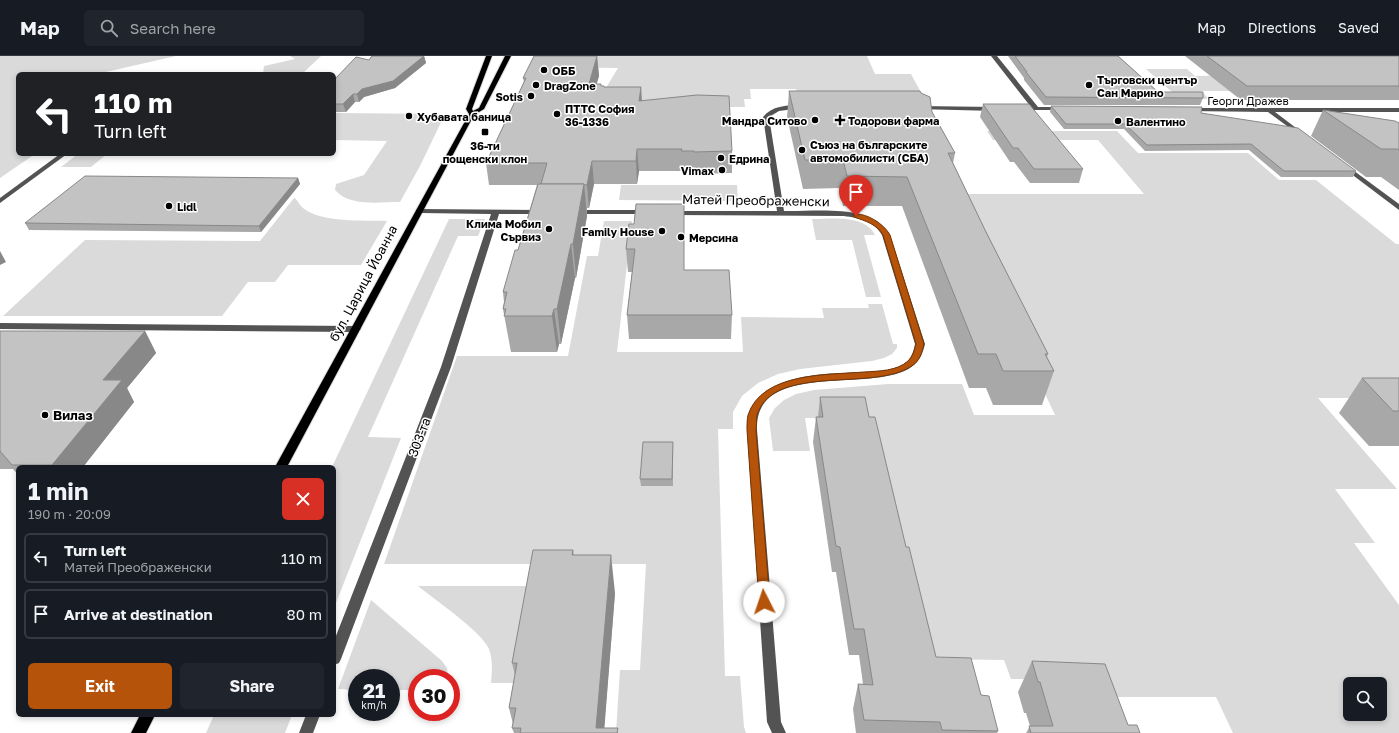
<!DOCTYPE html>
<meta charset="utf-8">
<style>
:root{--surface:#171b24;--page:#20242c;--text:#f1f3f6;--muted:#9ea1a6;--line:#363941;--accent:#b45309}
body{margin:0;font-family:"Golos Text",sans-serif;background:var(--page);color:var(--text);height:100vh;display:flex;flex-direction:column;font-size:15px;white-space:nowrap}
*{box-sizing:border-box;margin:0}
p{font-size:13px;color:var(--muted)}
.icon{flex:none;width:22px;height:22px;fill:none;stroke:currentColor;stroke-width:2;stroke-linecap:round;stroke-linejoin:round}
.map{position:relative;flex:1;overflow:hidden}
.panel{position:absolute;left:16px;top:409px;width:320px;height:252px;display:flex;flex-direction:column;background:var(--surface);border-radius:6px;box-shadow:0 2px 6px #0003}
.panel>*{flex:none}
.banner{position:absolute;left:16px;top:16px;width:320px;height:84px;border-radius:6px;box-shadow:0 2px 6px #0003;background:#202124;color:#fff;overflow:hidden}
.buttons{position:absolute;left:1343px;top:621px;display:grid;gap:8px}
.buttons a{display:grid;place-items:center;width:44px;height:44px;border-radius:6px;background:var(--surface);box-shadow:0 2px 6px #0003;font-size:20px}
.speed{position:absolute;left:348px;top:613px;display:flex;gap:8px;font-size:20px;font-weight:700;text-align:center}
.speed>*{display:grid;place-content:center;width:52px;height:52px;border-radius:50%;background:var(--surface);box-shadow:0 2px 6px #0003;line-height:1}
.speed small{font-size:10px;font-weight:400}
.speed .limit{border:6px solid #d22;background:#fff;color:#111}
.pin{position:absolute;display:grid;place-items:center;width:34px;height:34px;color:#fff;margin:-41px -17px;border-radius:50% 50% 50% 0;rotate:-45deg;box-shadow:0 0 4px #0007}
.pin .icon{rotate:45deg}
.me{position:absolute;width:44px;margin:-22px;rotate:356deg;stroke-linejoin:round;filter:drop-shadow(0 0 3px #0008)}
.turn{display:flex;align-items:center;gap:14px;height:84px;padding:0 12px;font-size:18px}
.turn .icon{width:52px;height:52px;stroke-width:2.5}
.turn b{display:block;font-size:28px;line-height:34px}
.round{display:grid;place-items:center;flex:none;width:42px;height:42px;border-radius:6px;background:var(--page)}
.head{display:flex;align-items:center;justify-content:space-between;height:68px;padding:0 12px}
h1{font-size:24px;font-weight:700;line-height:30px}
.cta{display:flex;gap:8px;margin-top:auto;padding:8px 12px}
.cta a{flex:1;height:46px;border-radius:6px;background:var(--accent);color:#fff;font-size:16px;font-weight:700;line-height:46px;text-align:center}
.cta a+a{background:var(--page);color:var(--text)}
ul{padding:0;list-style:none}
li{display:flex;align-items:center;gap:12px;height:50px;margin:0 8px 6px;padding:0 4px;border:2px solid var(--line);border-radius:6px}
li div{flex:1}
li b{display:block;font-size:15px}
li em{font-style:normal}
header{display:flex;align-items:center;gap:24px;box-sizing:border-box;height:56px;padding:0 20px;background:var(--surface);border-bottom:1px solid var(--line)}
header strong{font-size:19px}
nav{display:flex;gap:22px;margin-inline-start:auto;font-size:14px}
.search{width:280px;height:36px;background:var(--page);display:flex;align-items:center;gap:10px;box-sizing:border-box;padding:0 14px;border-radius:6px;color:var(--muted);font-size:15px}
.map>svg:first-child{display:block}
</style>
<header>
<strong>Map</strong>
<div class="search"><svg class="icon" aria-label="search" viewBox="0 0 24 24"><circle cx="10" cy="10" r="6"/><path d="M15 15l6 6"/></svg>Search here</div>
<nav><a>Map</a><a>Directions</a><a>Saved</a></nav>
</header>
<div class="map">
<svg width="1399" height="677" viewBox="0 0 1399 677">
<rect width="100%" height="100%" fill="#fff"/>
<!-- green -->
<g fill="#dadada" fill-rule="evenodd">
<path d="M0 0H176L97 18H18V98H35L0 122Z"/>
<path d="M290 0H321L302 18H263L264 10 295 3Z"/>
<path d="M543 0H867L875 18H911L925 44H799L796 33H750L751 43H744L745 51H606L598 45 618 12 538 11Z"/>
<path d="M1146 13H1187L1195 20 1247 19 1243 35H1201L1209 43H1180Z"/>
<path d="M334 57 445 58 420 110 400 146C380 146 349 151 335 134L336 128 364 119 387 85 334 84Z"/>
<path d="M987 75H1117L1138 97H1248L1279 124H1316L1396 188H1399V342H1318L1397 433H1335L1375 487H1354L1399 549V677H1233L1216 641H1110L1102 624 1011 623 1004 604 930 603 873 363 805 362 810 395H773L769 362 775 352 784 344 796 338 814 334 888 328H962L974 359H1055L956 149 880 138H1144L1098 84H993ZM1350 628H1380V658H1350Z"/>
<path d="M78 98H107L91 111H61Z"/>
<path d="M621 129H737L738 145 619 144Z"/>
<path d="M294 142H295C298 145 300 150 303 152 321 167 364 164 387 165L361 209H288L275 226H248L222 260H3L85 184 260 185Z"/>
<path d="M449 163H485L478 180H458L368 381 401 382 334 552V411H332Z"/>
<path d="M812 163C831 163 865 158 875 179H864L881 241H866L852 184H816Z"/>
<path d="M604 165H632L617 296H743L741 261 824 262 822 252H869L868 248H882L893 288H897V292L892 298 884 302 872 305 800 313 778 318 758 327 742 340 733 356V373H718L725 620H740L744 671 746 677H616L620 614H640L646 508H384L457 300H568L587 200H598Z"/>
<path d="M418 530H539L522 627H491C492 615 493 605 489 593 482 576 434 543 418 530Z"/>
<path d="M371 544 442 605 447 612 448 622H417V634H391V622H357V634L338 633Z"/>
<path d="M214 659H292L285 677H206Z"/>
</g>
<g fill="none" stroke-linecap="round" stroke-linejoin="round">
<defs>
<g id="major">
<path d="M486 0H492L472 53 473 55 479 52 505 0H511L484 53 474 59 287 411H275L469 58 466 53Z"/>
<path d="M140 659H155L146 677H131Z"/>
</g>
</defs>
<!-- major casing -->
<use href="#major" stroke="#dbdbdb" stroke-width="2"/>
<!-- minor -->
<g fill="#535353" fill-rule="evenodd">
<path d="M991 0H997L1038 51H1064L1066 52V54H1020V52L1031 51Z"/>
<path d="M800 49 802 50V52L779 55 769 61 784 155C816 156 871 147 890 179L925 288C923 296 920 304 914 309 879 340 754 301 757 374L781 666 786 677H772L767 666 747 374C746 360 751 348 762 339 789 316 831 318 864 316 879 315 897 315 908 305 912 300 914 294 915 288L882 179C874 165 859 162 844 160L672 159 668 157 672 155H777L763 61C772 50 786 49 800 49Z"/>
<path d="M918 50 996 51 999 53 996 55 916 53 915 52Z"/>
<path d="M1188 52H1399V56H1275L1304 78 1305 79 1302 81 1268 56 1186 55 1185 54Z"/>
<path d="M60 98H67L0 147V142Z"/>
<path d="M1342 109H1346L1399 148V154L1342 111Z"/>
<path d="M417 153 542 154 546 156 542 158H499L451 311 341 603 339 607 334 609V585L441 311 491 158 420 157 416 155Z"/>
<path d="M571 154H648L652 156 648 158H574L570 156Z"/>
<path d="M0 267 356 270 361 273 356 276 0 273Z"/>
<path d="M306 659H320L313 677H299Z"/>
</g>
<!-- major -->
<use href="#major" fill="#000" fill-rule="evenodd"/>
</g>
<!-- wall -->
<g fill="#a8a8a8">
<path d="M372 0H424L426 7 395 32 364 41 359 46H355L346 56H334V24L369 4Z"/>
<path d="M597 0 599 20 596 28 604 31H641L642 45 732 95V117L694 118V117H682V115H639L637 128H594L589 152H587V160L576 222H575L561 288H559L557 296H511L503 253 504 246 503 236 518 194 537 129H489L486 107 524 26 523 22Z"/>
<path d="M1008 0H1118L1158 36 1203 42 1200 49H1044L1024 24V22Z"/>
<path d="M1185 0H1399V44H1241Z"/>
<path d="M789 35 932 56 955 97 953 107 986 176 1048 298 1047 301 1054 315 1042 349H993L986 332H969L902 150H843L839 132 803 133 787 61Z"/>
<path d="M983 48 1083 113 1079 127H1030L1014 106H1010L980 61Z"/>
<path d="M1051 50 1201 57 1356 115 1353 121H1281L1249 94 1145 95 1124 73H1064L1050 56Z"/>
<path d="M1323 54 1399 67V134L1381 121H1366L1311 80Z"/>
<path d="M298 122 300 128 261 176 29 174 25 167Z"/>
<path d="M684 148V214L732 259 731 283H629L627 259 632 216H628L626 193 634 168Z"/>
<path d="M0 275H145L156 297 127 332 134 346 83 411H18V419L13 413H0Z"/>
<path d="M1362 322H1399V390H1369L1339 357Z"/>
<path d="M820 341 869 361 936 601 981 639 998 675 997 677H856L853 653 858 628H863L859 599H849L836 516H832L813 386 816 361H818Z"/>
<path d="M673 386V430H641L640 423Z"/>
<path d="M573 494 574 499 615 537 604 672H618V677H514L512 672 513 668 509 652 515 619 512 607Z"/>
<path d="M1032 605 1140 677H1026L1030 670 1026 657H1024L1018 636Z"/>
</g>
<!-- shaded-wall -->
<g fill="#888">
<path d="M424 0 426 7 395 32 364 41 359 46 357 38 362 33Z"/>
<path d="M597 0 599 20 591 48 589 28Z"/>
<path d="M641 31 642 52 639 45Z"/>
<path d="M353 38 355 46 346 56 343 48Z"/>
<path d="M637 93 639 115 637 128 636 105Z"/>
<path d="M592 105 594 128 589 152 587 129Z"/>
<path d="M298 122 300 128 261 176 259 170Z"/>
<path d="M584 128 587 160 576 222 573 188Z"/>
<path d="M571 188 575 222 561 288 557 253Z"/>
<path d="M0 195 6 206 0 209Z"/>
<path d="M554 253 559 288 557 296 552 260Z"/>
<path d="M145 275 156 297 127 332 134 346 83 411H53L52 409 103 324Z"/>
<path d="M611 499 615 537 604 677 596 672Z"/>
</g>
<!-- building -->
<g fill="#c3c3c3" stroke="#888">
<path d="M372 0H424L393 25 362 33 357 38H353L343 48H334V24L356 1 369 4Z"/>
<path d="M534 0H597L589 28H601V30H604V31H641L639 45 697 39 729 40 732 95 694 96V95H681L682 93H637L636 105H592L587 129H584V128H541L547 107H486L526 22H523Z"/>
<path d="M1015 0H1118L1158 36H1203V42L1046 41 1026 16H1027Z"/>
<path d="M1207 0H1399V30H1247Z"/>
<path d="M789 35H920L921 37 930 41 932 56 955 97H948L986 176 1048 298H1045L1054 315H1003L996 298H978L907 121 847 120 843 104H805Z"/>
<path d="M983 48H1029L1083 113H1034L1018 92H1013Z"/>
<path d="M1051 50 1202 51 1201 57 1298 72 1356 115H1284L1251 88 1147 89 1125 68H1066Z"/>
<path d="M1323 54 1395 65 1399 67V94L1397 93H1381Z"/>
<path d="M85 120 298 122 259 170 25 167Z"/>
<path d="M538 128H584L573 188H571L557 253H554L552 260H504L506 253H503L507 236H503L515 194H518Z"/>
<path d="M636 148H684V214H729L732 259H627L635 193H626L629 168H634Z"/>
<path d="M0 275H145L103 324H122L52 409H12L0 395Z"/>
<path d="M1362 322H1399V355H1393Z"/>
<path d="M820 341H865L869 361H875L906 491H909L936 601 971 602 981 639 989 640 998 675 942 674 940 666 864 664 858 628 873 629 864 573H854L840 491 836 490 816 361H823Z"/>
<path d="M643 386H673L672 423H640Z"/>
<path d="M533 494H573L572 499H611L596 672H618L617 677H520L521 672H512L516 652H509L517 607H512Z"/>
<path d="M1032 605 1105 608 1128 669H1137L1140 677H1031L1029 670H1053L1040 626H1038Z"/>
</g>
<!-- route -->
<path fill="#b45309" stroke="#753606" d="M854 158C867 157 884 168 890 179L924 288C922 297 920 304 913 309 876 337 774 306 757 359 756 363 757 370 756 374L770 546 769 550 764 551 760 550 759 546 747 374C747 369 747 363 748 359 762 316 828 319 864 316 879 315 897 315 908 305 913 300 914 295 916 288L883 179C877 168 865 165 854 161Z"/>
<!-- markers -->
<g fill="#000" stroke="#fff" stroke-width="1.5">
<circle cx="544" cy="14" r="4"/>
<circle cx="536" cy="29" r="4"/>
<circle cx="1089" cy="29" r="4"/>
<circle cx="531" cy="40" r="4"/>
<circle cx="557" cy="58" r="4"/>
<circle cx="409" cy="60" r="4"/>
<circle cx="815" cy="64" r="4"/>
<path d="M838 58h4v4h4v4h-4v4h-4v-4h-4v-4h4z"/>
<circle cx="1118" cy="65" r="4"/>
<rect x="481" y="72" width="8" height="8" rx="2"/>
<circle cx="802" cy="94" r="4"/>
<circle cx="721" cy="102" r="4"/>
<circle cx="722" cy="114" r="4"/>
<circle cx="169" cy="150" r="4"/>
<circle cx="549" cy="173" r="4"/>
<circle cx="662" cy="175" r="4"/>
<circle cx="681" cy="181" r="4"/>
<circle cx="45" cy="359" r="4"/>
</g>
<g text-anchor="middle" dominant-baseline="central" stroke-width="3" stroke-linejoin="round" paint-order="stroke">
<!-- far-poi labels -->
<g font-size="11" font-weight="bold" fill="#000" stroke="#fff" text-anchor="start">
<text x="552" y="14">ОББ</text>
<text x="1097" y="23">Търговски център<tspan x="1097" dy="13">Сан Марино</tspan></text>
<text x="544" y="29">DragZone</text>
<text x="523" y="40" text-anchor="end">Sotis</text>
<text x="565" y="52">ПТТС София<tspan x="565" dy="13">36-1336</tspan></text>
<text x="417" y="60">Хубавата баница</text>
<text x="807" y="64" text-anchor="end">Мандра Ситово</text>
<text x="848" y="64">Тодорови фарма</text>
<text x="1126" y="65">Валентино</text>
<text x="810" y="88">Съюз на българските<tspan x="810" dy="13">автомобилисти (СБА)</tspan></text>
<text x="485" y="89" text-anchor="middle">36-ти<tspan x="485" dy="13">пощенски клон</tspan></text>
<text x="729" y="102">Едрина</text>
<text x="714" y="114" text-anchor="end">Vimax</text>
<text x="177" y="150">Lidl</text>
<text x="541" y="167" text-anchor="end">Клима Мобил<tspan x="541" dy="13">Сървиз</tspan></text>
<text x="654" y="175" text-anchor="end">Family House</text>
<text x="689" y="181">Мерсина</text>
</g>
<!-- far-street labels -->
<g font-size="11" fill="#000" stroke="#fff">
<text x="1248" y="44">Георги Дражев</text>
</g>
<!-- street labels -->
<g font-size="13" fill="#000" stroke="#fff">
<text transform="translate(756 144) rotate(1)">Матей Преображенски</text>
<text transform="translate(363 227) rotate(-62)">бул. Царица Йоанна</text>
<text transform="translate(419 381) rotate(-69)">303-та</text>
</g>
<!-- poi labels -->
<g font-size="13" font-weight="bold" fill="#000" stroke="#fff" text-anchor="start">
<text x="53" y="359">Вилаз</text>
</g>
</g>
</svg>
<div class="buttons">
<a><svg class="icon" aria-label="search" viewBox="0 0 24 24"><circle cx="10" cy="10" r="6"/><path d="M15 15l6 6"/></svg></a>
</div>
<div class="speed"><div>21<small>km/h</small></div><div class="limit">30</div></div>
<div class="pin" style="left:856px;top:160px;background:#d93025"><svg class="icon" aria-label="arrive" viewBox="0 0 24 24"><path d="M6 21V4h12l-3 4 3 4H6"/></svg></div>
<svg class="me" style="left:764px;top:546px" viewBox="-20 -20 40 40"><circle r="19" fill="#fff"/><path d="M0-13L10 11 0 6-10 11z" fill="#b45309"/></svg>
<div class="banner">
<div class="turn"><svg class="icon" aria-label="left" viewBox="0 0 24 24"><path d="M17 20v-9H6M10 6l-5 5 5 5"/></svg><div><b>110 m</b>Turn left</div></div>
</div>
<section class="panel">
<div class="head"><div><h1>1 min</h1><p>190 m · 20:09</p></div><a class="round" style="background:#d93025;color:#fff"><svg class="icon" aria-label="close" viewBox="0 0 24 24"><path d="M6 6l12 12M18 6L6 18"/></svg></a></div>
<ul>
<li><svg class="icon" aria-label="left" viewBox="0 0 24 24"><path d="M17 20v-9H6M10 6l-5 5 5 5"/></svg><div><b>Turn left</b><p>Матей Преображенски</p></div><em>110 m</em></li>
<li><svg class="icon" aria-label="arrive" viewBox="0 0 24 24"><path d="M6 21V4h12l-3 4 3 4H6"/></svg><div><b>Arrive at destination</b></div><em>80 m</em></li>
</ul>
<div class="cta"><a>Exit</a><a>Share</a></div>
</section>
</div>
